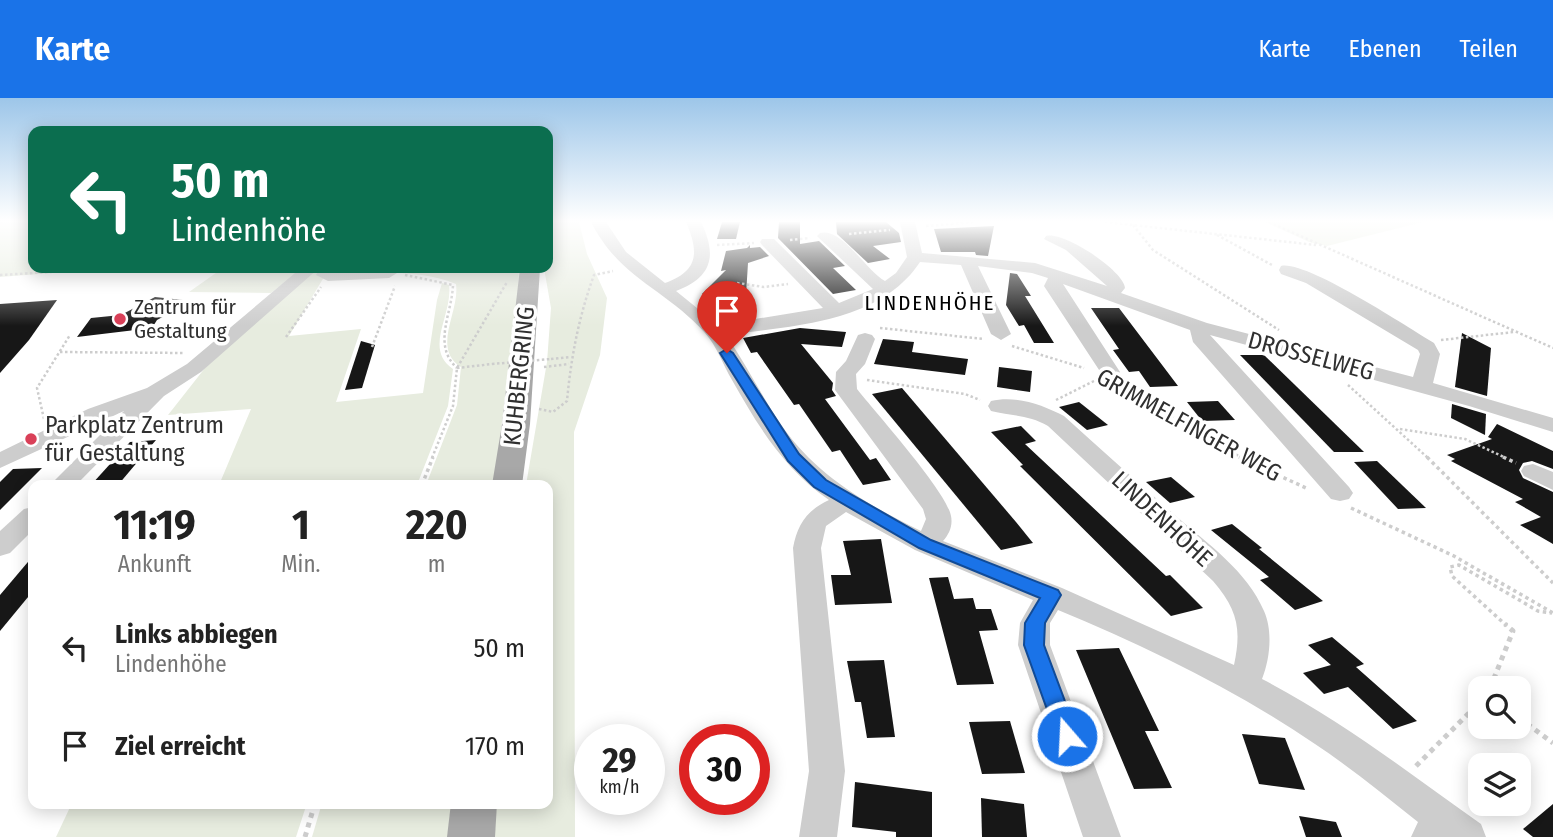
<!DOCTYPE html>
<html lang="de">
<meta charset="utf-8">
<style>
:root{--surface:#fff;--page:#f2f2f2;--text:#222;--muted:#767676;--accent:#1a73e8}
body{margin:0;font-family:"Fira Sans Condensed",sans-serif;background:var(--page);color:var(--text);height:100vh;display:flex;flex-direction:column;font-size:26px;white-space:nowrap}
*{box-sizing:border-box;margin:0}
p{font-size:23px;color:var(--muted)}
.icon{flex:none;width:38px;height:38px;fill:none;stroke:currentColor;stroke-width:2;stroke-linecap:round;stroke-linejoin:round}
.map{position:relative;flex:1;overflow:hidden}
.sheet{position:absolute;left:28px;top:382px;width:525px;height:329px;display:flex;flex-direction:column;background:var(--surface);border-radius:14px;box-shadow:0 4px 18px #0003}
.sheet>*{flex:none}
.top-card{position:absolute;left:28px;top:28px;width:525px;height:147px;border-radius:14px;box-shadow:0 4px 18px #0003;background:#0b6e4f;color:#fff;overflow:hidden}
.buttons{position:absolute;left:1468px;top:578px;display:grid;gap:14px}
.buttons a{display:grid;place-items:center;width:63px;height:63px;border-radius:14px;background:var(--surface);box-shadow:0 4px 18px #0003;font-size:35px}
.speed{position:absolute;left:574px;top:626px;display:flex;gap:14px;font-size:35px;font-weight:700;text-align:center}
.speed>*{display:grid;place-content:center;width:91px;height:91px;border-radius:50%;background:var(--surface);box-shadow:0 4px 18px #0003;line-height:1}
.speed small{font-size:18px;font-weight:400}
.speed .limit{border:10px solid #d22;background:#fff;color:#111}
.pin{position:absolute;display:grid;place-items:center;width:60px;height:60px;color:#fff;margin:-72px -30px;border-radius:50% 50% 50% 0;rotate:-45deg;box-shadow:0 0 7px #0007}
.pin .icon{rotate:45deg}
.me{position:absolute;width:77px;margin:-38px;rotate:341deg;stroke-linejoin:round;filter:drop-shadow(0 0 5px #0008)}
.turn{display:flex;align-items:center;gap:24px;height:147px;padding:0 28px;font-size:32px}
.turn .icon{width:91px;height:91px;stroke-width:2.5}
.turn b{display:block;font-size:49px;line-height:60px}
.eta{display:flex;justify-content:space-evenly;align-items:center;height:119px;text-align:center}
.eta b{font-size:42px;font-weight:700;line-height:49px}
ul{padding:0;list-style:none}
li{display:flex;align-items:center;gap:21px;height:98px;padding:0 28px}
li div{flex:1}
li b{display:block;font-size:26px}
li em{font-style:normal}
header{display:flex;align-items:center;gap:42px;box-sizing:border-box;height:98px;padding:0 35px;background:var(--accent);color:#fff}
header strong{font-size:33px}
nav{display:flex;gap:38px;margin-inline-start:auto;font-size:24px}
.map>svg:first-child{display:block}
</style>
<header>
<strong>Karte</strong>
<nav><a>Karte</a><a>Ebenen</a><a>Teilen</a></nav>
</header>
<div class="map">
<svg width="1553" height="739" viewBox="0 0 1553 739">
<rect width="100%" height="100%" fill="#fff"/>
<!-- green -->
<g fill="#e7ecdf">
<path d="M0 124H33V170H117L0 179Z"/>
<path d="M548 124H579L587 156 607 200 600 257 574 334 575 739H494V705H548V387H526L547 264 551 210 544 170H548Z"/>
<path d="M1265 124H1423L1327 148 1309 144Z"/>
<path d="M223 170H303L271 195 189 194Z"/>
<path d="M316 170H325L322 177 324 179 289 238 361 231 336 304 423 295 437 202 442 185 449 187C453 217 423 251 453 271L448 308 417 387H219L251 311 168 317 205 270Z"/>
<path d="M331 170H519L518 197 494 387H426L457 307 461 269C431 250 460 214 456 186 417 170 371 175 329 176Z"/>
<path d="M72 705H307L296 739H56Z"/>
<path d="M322 705H456L453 739H312Z"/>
</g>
<!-- building -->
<g fill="#171717">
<path d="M722 124H740L736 141H717Z"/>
<path d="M779 124H800V146L819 143 845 168 833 170 856 192 833 196 778 140Z"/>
<path d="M836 124H886L899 135 901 144 873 148 890 161 868 165 837 136Z"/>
<path d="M994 128 988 158 976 157 975 154H941L934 131Z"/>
<path d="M750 147V150L760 149 769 158 748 165 746 197 742 196 738 202 702 196 726 172 721 173 726 153 747 150Z"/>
<path d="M1010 175 1017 176 1031 198H1025L1054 245H1034L1024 227 1019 228 1006 207Z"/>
<path d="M155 199 192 203 157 222 152 230 77 239 91 220 121 217Z"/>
<path d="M57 202 29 242 0 275V206Z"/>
<path d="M1091 210H1119L1178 288 1150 289 1139 273 1129 274 1113 252 1119 251Z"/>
<path d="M800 230 846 234 842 249 801 246 833 285 832 292 836 298 825 301 870 362 876 360 891 382 863 387 840 352 832 354 799 306 794 307 757 254 751 255 743 240Z"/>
<path d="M1462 235 1491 250 1487 298 1455 289Z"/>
<path d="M883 241 914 244 912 254 968 261 965 277 874 266Z"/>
<path d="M361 243 375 247 362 290 345 292Z"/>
<path d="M1240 257H1264L1364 354H1334Z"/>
<path d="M999 269 1032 273 1030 294 997 289Z"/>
<path d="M902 290 1016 424 1033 445 1001 452 872 296Z"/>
<path d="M1218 303 1235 322 1202 323 1187 304Z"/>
<path d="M1079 304 1108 327 1087 332 1059 309Z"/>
<path d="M1452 306 1486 316 1485 337 1451 320Z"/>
<path d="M1497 326 1553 353V371L1532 363 1523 365 1519 372 1523 380 1553 394V446L1520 427 1541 419 1515 404 1523 401 1451 363 1455 361 1447 357 1492 341 1488 339Z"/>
<path d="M1021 328 1036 343 1025 346 1166 478 1170 477 1203 510 1171 518 1020 368 1023 367 991 334Z"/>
<path d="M156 342 118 387H91L130 344Z"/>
<path d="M1377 363 1426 410 1398 411 1354 364Z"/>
<path d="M42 370 0 412V384L13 371Z"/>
<path d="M1171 379 1195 399 1170 405 1146 384Z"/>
<path d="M1232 426 1262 450 1259 451 1323 503 1295 512 1260 482 1269 479 1211 432Z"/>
<path d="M881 441 892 505 835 507 831 477H851L843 443Z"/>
<path d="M33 458V493L0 533V497Z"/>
<path d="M948 479 954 501 973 500 976 511H991L998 532 979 533 994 586 957 587 929 480Z"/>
<path d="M1332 539 1364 566 1356 569 1417 623 1393 631 1348 589 1324 596 1303 575 1331 567 1308 547Z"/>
<path d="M1119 550 1159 633H1145L1172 690 1134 691 1076 552Z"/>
<path d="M884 562 895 639 867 640 861 604H855L847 563Z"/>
<path d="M1010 623 1025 675 982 676 969 624Z"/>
<path d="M1242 636 1285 640 1305 692 1259 686Z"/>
<path d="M855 684 932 694V739H896V734L852 729Z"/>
<path d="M981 700 1024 706 1027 739H982Z"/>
<path d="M1553 706V739H1533L1523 731Z"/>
<path d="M1299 718 1336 724 1342 739H1306Z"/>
</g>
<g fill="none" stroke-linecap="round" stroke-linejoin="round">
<!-- path-far2 -->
<g stroke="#cdcdcd" stroke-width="2.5" stroke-dasharray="2.5 2.5" stroke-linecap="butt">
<path d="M1105 124 1316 147"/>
<path d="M1269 124 1553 250"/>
<path d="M0 125 5 124"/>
<path d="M1133 127 1153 152 1279 232"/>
<path d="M926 128 973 124"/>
<path d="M849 136 890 132"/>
<path d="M1217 137 1272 167"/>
<path d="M790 142 810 140"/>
<path d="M717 147 754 145"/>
<path d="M0 177 115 170"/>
<path d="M405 177 453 187C452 216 432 247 457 270"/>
<path d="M737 185 764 189 788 186"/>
<path d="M715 211 731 214"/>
<path d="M880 230 984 241"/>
<path d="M286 239 321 189"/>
<path d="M1441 242 1514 234"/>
<path d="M1012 248 1084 270"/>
<path d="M372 249 395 188"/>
<path d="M60 254 184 255"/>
<path d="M551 261 570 259"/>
<path d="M544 269 569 266"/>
<path d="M457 270 492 266"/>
<path d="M867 282 965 296 980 302"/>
<path d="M1120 287 1242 360"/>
<path d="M1348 287 1428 360"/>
<path d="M1056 302 1096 282"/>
<path d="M539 311 553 314 567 303C571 259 579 218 594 177L613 173"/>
<path d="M44 321 37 290 70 237"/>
<path d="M1400 331 1465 341 1506 360"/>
<path d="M432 360 453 308 457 270 507 184"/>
</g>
<!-- path-far1 -->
<g stroke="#cdcdcd" stroke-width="3.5" stroke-dasharray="3.5 3.5" stroke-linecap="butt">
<path d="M1239 359 1306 390"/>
<path d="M1427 359 1553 485"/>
<path d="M1503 359 1516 365"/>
<path d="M422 387 433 359"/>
<path d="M1351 410 1454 458 1553 515"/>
<path d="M1507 528 1452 478 1450 469 1459 467 1538 513 1552 515"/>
</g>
<!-- path -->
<g stroke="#cdcdcd" stroke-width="5" stroke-dasharray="5 5" stroke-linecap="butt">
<path d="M1490 590 1513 533 1505 526"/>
<path d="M1519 620 1553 645"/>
<path d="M1416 668 1480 604"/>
<path d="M305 739 315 705"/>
</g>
<!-- minor -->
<g fill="#cdcdcd" fill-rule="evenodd">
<path d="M591 124H606L626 154 665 185C699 173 699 154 686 124H701C717 157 713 179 676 193L718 227 823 210 762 147 760 144 762 141H774L839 205 873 191 820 141 817 138 820 135C842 129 866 173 885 183L896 175 907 159 900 124H915L922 155 1035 165 1107 188 1066 152 1044 141 1046 138C1064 133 1124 173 1125 190L1121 195 1207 225 1413 279 1420 256 1418 252 1306 185 1281 176 1279 172 1281 168C1306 162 1407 229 1434 245L1440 256 1433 285 1553 320V334L1469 308 1210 237 1349 389 1353 395 1349 401 1340 403 1331 401 1193 244 1190 232 1063 186 1120 274 1117 278H1103L1044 188 1048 180 1032 175 978 168 1011 236 1001 242 991 236 961 167 920 164C880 225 792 228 726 237 746 266 762 299 782 328 817 378 868 407 921 433L926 421 923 411 835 292 836 274 846 263 858 237 865 235 872 237 875 241 865 266 856 276 857 291C876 315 947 394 951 418 953 428 949 436 943 443L1062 490 1234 567C1242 530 1237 511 1213 483L1048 328C1029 317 1012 318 991 313L988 308 991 303C1016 297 1043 307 1064 318 1101 352 1139 385 1177 419 1208 446 1247 473 1264 513 1273 533 1270 561 1262 581 1341 622 1409 675 1481 726L1486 739H1411L1418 724C1384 697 1351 670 1315 646 1236 592 1147 549 1058 512L1050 525V547L1121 739H1083L1018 547 1020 525 1033 502 915 452 846 414 826 428 821 450 845 673 837 739H799L809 673 793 450C797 427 807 412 829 402 784 371 758 328 732 282 723 267 717 248 705 235 666 191 620 181 591 124Z"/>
<path d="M301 170H319L201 274 164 298 76 387H50L124 313 0 370V354L88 311 147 290 187 266Z"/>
<path d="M320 170H336L335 173 389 170 397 175 389 180 328 183 316 177Z"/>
<path d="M1533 366 1553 374V392L1524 378 1521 373 1524 368Z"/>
<path d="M33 409V432L10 455 0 458V433L24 411Z"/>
</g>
<!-- major -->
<g fill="#a8a8a8" fill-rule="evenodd">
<path d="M520 170H540L530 326 522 387H492L502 326Z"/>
<path d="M451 705H497L495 739H447Z"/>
</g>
<!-- path-bridge -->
<path stroke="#cdcdcd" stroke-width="2.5" stroke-dasharray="2.5 2.5" stroke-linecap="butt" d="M492 266 551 261"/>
</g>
<!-- sky -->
<linearGradient id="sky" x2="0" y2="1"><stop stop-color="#9dc6e9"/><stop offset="0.54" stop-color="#fff"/><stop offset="1" stop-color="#fff" stop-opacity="0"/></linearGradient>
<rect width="1553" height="228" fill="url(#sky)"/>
<!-- route -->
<path fill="#1a73e8" stroke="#114b97" stroke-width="2" d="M727 251 733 255 799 356 826 382 931 442 1058 492 1061 497 1045 525 1044 547 1078 638 1075 645 1067 648 1059 645 1024 547 1025 525 1040 500 919 450 814 389 788 363 720 255Z"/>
<!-- markers -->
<g fill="#d94058" stroke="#fff" stroke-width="2.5">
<circle cx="120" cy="221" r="7"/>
<circle cx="31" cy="341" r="7"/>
</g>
<g text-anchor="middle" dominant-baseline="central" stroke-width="7" stroke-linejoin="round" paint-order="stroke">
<!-- far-neighbourhood labels -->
<g font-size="21" letter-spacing="2" fill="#000" stroke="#fff">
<text x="930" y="205">LINDENHÖHE</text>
</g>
<!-- far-poi labels -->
<g font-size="21" fill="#303030" stroke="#fff" text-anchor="start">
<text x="134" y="209">Zentrum für<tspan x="134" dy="24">Gestaltung</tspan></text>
</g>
<!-- street labels -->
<g font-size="24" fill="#303030" stroke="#fff">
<text transform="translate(1311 258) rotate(15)">DROSSELWEG</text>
<text transform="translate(519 278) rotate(-84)">KUHBERGRING</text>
<text transform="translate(1189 327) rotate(29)">GRIMMELFINGER WEG</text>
<text transform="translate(1162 421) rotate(43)">LINDENHÖHE</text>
</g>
<!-- poi labels -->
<g font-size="24" fill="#303030" stroke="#fff" text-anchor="start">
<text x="45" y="327">Parkplatz Zentrum<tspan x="45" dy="28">für Gestaltung</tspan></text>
</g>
</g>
</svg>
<div class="buttons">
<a><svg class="icon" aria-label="search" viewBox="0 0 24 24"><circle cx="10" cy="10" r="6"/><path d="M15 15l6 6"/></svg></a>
<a><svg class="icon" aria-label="layers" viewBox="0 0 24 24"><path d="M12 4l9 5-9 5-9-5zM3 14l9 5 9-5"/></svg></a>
</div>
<div class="speed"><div>29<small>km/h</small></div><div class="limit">30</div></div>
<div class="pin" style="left:727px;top:255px;background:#d93025"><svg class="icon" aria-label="arrive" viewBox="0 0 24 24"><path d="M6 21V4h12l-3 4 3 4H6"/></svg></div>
<svg class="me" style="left:1067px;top:638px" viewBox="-20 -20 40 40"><circle r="17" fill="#1a73e8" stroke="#fff" stroke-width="3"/><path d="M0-11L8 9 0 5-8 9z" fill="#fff"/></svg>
<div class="top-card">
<div class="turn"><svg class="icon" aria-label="left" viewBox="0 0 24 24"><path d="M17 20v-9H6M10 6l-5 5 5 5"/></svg><div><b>50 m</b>Lindenhöhe</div></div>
</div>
<section class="sheet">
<div class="eta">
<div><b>11:19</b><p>Ankunft</p></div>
<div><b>1</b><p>Min.</p></div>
<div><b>220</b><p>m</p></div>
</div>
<ul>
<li><svg class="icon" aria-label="left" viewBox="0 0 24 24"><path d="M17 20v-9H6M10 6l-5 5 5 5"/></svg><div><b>Links abbiegen</b><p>Lindenhöhe</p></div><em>50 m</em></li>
<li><svg class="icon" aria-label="arrive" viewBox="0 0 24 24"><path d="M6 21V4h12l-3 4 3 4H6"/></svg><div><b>Ziel erreicht</b></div><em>170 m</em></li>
</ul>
</section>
</div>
